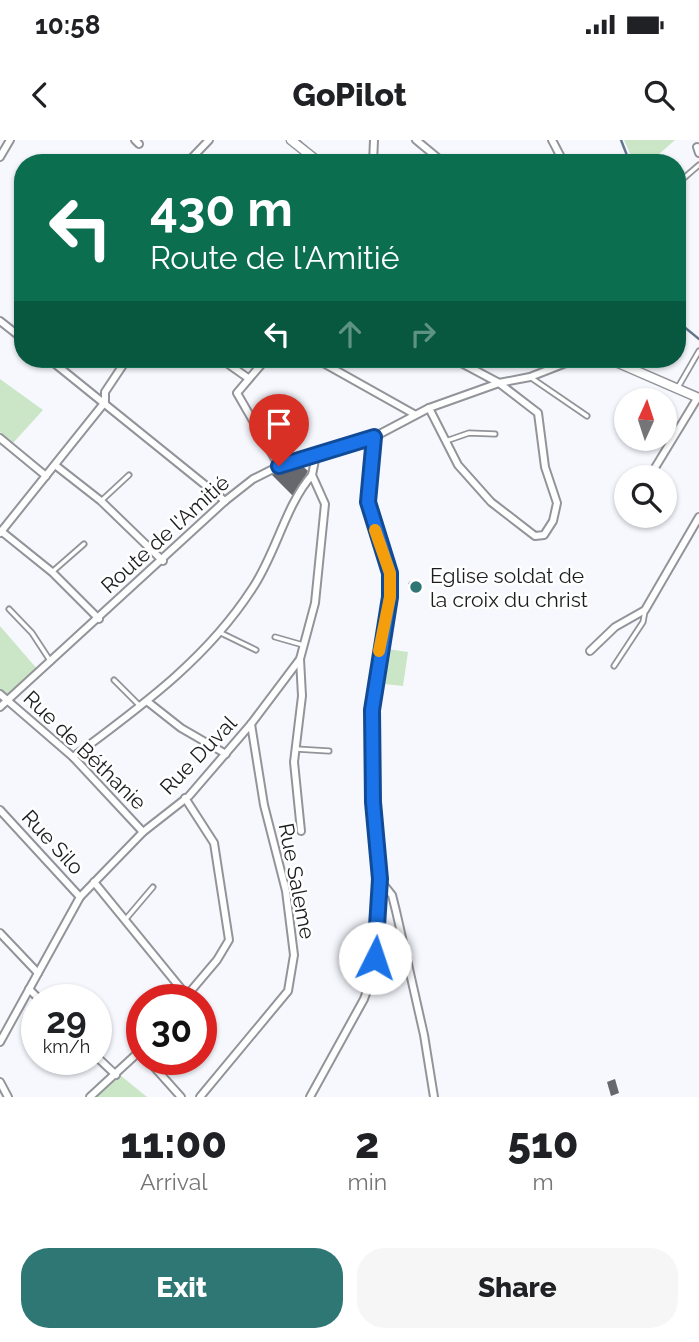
<!DOCTYPE html>
<meta charset="utf-8">
<style>
:root{--surface:#fff;--page:#f6f6f6;--text:#202124;--muted:#757577;--accent:#2e7774}
body{margin:0;font-family:Raleway,sans-serif;background:var(--page);color:var(--text);height:100vh;display:flex;flex-direction:column;font-size:26px;white-space:nowrap}
*{box-sizing:border-box;margin:0}
p{font-size:23px;color:var(--muted)}
.icon{flex:none;width:38px;height:38px;fill:none;stroke:currentColor;stroke-width:2;stroke-linecap:round;stroke-linejoin:round}
.map{position:relative;height:957px;overflow:hidden}
.panel{display:flex;flex-direction:column;background:var(--surface);flex:1}
.panel>*{flex:none}
.hud{position:absolute;left:14px;top:14px;width:672px;height:214px;border-radius:28px;box-shadow:0 2px 5px #0004;background:#0b6e4f;color:#fff;overflow:hidden}
.needle{width:46px;rotate:3deg}
.controls{position:absolute;left:614px;top:248px;display:grid;gap:14px}
.controls a{display:grid;place-items:center;width:63px;height:63px;border-radius:50%;background:var(--surface);box-shadow:0 2px 5px #0004;font-size:35px}
.speed{position:absolute;left:21px;top:844px;display:flex;gap:14px;font-size:35px;font-weight:700;text-align:center}
.speed>*{display:grid;place-content:center;width:91px;height:91px;border-radius:50%;background:var(--surface);box-shadow:0 2px 5px #0004;line-height:1}
.speed small{font-size:18px;font-weight:400}
.speed .limit{border:10px solid #d22;background:#fff;color:#111}
.pin{position:absolute;display:grid;place-items:center;width:60px;height:60px;color:#fff;margin:-72px -30px;border-radius:50% 50% 50% 0;rotate:-45deg;box-shadow:0 0 7px #0007}
.pin .icon{rotate:45deg}
.me{position:absolute;width:77px;margin:-38px;rotate:4deg;stroke-linejoin:round;filter:drop-shadow(0 0 5px #0008)}
.turn{display:flex;align-items:center;gap:24px;height:147px;padding:0 21px;font-size:32px}
.turn .icon{width:91px;height:91px;stroke-width:2.5}
.turn b{display:block;font-size:49px;line-height:60px}
.lanes{display:flex;align-items:center;height:66px;padding:0 21px;background:#0003;justify-content:center;gap:35px;direction:ltr}
.lanes .off{opacity:.35}
.eta{display:flex;justify-content:space-evenly;align-items:center;height:119px;text-align:center}
.eta b{font-size:42px;font-weight:800;line-height:49px}
.primary-button{display:flex;gap:14px;margin-top:auto;padding:14px 21px}
.primary-button a{flex:1;height:80px;border-radius:28px;background:var(--accent);color:#fff;font-size:28px;font-weight:800;line-height:80px;text-align:center}
.primary-button a+a{background:var(--page);color:var(--text)}
.status{display:flex;justify-content:space-between;align-items:center;height:49px;padding:0 35px;background:var(--surface);direction:ltr}
.status svg{height:19px;fill:currentColor}
header{display:flex;justify-content:space-between;align-items:center;height:91px;padding:0 21px;background:var(--surface);font-size:32px;font-weight:800}
.map>svg:first-child{display:block}
</style>
<div class="status"><b>10:58</b><svg viewBox="0 0 49 12"><path d="M0 12V9h3v3zM5 12V6h3v6zM10 12V3h3v9zM15 12V0h3v12zM26 1h20v11H26zM47 4h2v5h-2z"/></svg></div>
<header><svg class="icon" aria-label="back" viewBox="0 0 24 24"><path d="M15 5l-7 7 7 7"/></svg>GoPilot<svg class="icon" aria-label="search" viewBox="0 0 24 24"><circle cx="10" cy="10" r="6"/><path d="M15 15l6 6"/></svg></header>
<div class="map">
<svg width="699" height="957" viewBox="0 0 699 957">
<rect width="100%" height="100%" fill="#f6f8fe"/>
<!-- green -->
<g fill="#cbe6c7">
<path d="M624 0H675L649 23H634Z"/>
<path d="M0 239 43 270 13 303 0 292Z"/>
<path d="M0 486 38 530 7 556 0 551Z"/>
<path d="M388 509 408 512 403 546 384 544Z"/>
<path d="M120 935 147 957H95Z"/>
</g>
<g fill="none" stroke-linecap="round" stroke-linejoin="round">
<!-- stream -->
<g stroke="#63778c" stroke-width="2.5">
<path d="M298 0 306 7"/>
<path d="M621 0 630 23"/>
<path d="M677 181 699 199"/>
</g>
</g>
<!-- building -->
<g fill="#66686d">
<path d="M299 323 308 331 294 357 271 334Z"/>
<path d="M410 441 413 444 415 441 423 448 420 453 408 444Z"/>
<path d="M615 939 619 953 611 956 607 942Z"/>
</g>
<g fill="none" stroke-linecap="round" stroke-linejoin="round">
<defs>
<g id="service">
<path d="M677 44 699 25"/>
<path d="M530 237 587 276"/>
<path d="M677 249 699 211"/>
<path d="M446 301 469 293 495 294"/>
<path d="M101 361 129 335"/>
<path d="M52 432 84 404"/>
<path d="M9 469 32 493 51 522"/>
<path d="M221 493 256 510"/>
<path d="M275 497 303 505"/>
<path d="M614 526 643 482 645 471"/>
<path d="M114 540 140 566"/>
<path d="M296 609 329 611"/>
<path d="M125 780 153 747"/>
</g>
<g id="minor">
<path d="M135 0 139 4"/>
<path d="M416 0 444 23"/>
<path d="M552 0 564 23"/>
<path d="M697 7 699 13"/>
<path d="M0 17 10 0"/>
<path d="M187 23 209 0"/>
<path d="M373 23 374 0"/>
<path d="M0 181 23 199"/>
<path d="M49 219 225 361"/>
<path d="M221 219 248 238"/>
<path d="M266 219 237 253 279 326"/>
<path d="M316 219 414 274"/>
<path d="M429 268 458 325 491 362 535 396 544 395 553 381 557 363 545 327 538 273 499 243 454 219"/>
<path d="M0 298 46 336"/>
<path d="M55 325 101 361 163 421"/>
<path d="M650 336 698 257"/>
<path d="M1 391 52 432 99 479"/>
<path d="M0 393 105 262V252L127 219"/>
<path d="M590 511 615 487 645 470 699 377"/>
<path d="M300 519 302 556 294 622 301 691"/>
<path d="M0 554 73 617 143 692"/>
<path d="M148 562 181 588 226 614"/>
<path d="M0 567 225 361 253 339 279 326 374 297 429 268 499 243 530 237 576 219"/>
<path d="M73 617C140 567 206 520 252 449 276 414 285 366 312 335"/>
<path d="M0 670 80 757"/>
<path d="M380 740 392 755 396 771 424 895 434 957"/>
<path d="M94 742 187 856"/>
<path d="M0 793 38 833"/>
<path d="M29 849 39 859"/>
<path d="M184 859 217 820 229 800 214 703 185 658"/>
<path d="M0 902 80 757 143 692 189 656 251 584 300 519 315 463 325 364 312 335 316 315"/>
<path d="M96 916 116 935"/>
<path d="M147 919 181 957"/>
<path d="M0 942 8 957"/>
<path d="M90 957 142 909"/>
<path d="M200 957 288 851 294 815 286 751 264 665 251 584"/>
<path d="M310 957 364 859 373 834 380 739 373 662 372 571 390 457V433L368 362 374 297"/>
</g>
<g id="tertiary">
<path d="M291 0 320 23"/>
<path d="M609 219 699 258"/>
</g>
</defs>
<!-- service casing -->
<use href="#service" stroke="#929499" stroke-width="7"/>
<!-- minor casing -->
<use href="#minor" stroke="#929499" stroke-width="10"/>
<!-- tertiary casing -->
<use href="#tertiary" stroke="#929499" stroke-width="11"/>
<!-- service -->
<use href="#service" stroke="#fff" stroke-width="3.5"/>
<!-- minor -->
<use href="#minor" stroke="#fff" stroke-width="6"/>
<!-- tertiary -->
<use href="#tertiary" stroke="#fff" stroke-width="8"/>
</g>
<g fill="none" stroke-linecap="round" stroke-linejoin="round">
<defs>
<path id="route" d="M279 326 374 297 368 362 390 433V457L372 570 373 662 380 739 375 818"/>
</defs>
<!-- route casing -->
<use href="#route" stroke="#114b97" stroke-width="18"/>
<!-- route -->
<use href="#route" stroke="#1a73e8" stroke-width="12"/>
<!-- slow -->
<path stroke="#f59e0b" stroke-width="12" d="M375 390 390 433V457L379 511"/>
</g>
<!-- markers -->
<circle fill="#2e7774" stroke="#fff" stroke-width="2.5" cx="416" cy="447" r="7"/>
<g text-anchor="middle" dominant-baseline="central" stroke-width="5" stroke-linejoin="round" paint-order="stroke">
<!-- street labels -->
<g font-size="21" fill="#1c1d1f" stroke="#fff">
<text transform="translate(165 394) rotate(-42)">Route de l'Amitié</text>
<text transform="translate(85 610) rotate(44)">Rue de Béthanie</text>
<text transform="translate(198 615) rotate(-46)">Rue Duval</text>
<text transform="translate(53 702) rotate(47)">Rue Silo</text>
<text transform="translate(297 741) rotate(79)">Rue Saleme</text>
</g>
<!-- poi labels -->
<g font-size="21" fill="#1c1d1f" stroke="#fff" text-anchor="start">
<text x="430" y="435">Eglise soldat de<tspan x="430" dy="24">la croix du christ</tspan></text>
</g>
</g>
</svg>
<div class="controls">
<a><svg class="needle" viewBox="-14 -14 28 28"><path d="M0-13l5 13h-10z" fill="#e53935"/><path d="M0 13l5-13h-10z" fill="#757577"/></svg></a>
<a><svg class="icon" aria-label="search" viewBox="0 0 24 24"><circle cx="10" cy="10" r="6"/><path d="M15 15l6 6"/></svg></a>
</div>
<div class="speed"><div>29<small>km/h</small></div><div class="limit">30</div></div>
<div class="pin" style="left:279px;top:326px;background:#d93025"><svg class="icon" aria-label="arrive" viewBox="0 0 24 24"><path d="M6 21V4h12l-3 4 3 4H6"/></svg></div>
<svg class="me" style="left:375px;top:818px" viewBox="-20 -20 40 40"><circle r="19" fill="#fff"/><path d="M0-13L10 11 0 6-10 11z" fill="#1a73e8"/></svg>
<div class="hud">
<div class="turn"><svg class="icon" aria-label="left" viewBox="0 0 24 24"><path d="M17 20v-9H6M10 6l-5 5 5 5"/></svg><div><b>430 m</b>Route de l'Amitié</div></div>
<div class="lanes"><svg class="icon" aria-label="left" viewBox="0 0 24 24"><path d="M17 20v-9H6M10 6l-5 5 5 5"/></svg><svg class="icon off" aria-label="ahead" viewBox="0 0 24 24"><path d="M12 20V5M6 11l6-6 6 6"/></svg><svg class="icon off" aria-label="right" viewBox="0 0 24 24"><path d="M7 20v-9h11M14 6l5 5-5 5"/></svg></div>
</div>
</div>
<section class="panel">
<div class="eta">
<div><b>11:00</b><p>Arrival</p></div>
<div><b>2</b><p>min</p></div>
<div><b>510</b><p>m</p></div>
</div>
<div class="primary-button"><a>Exit</a><a>Share</a></div>
</section>
